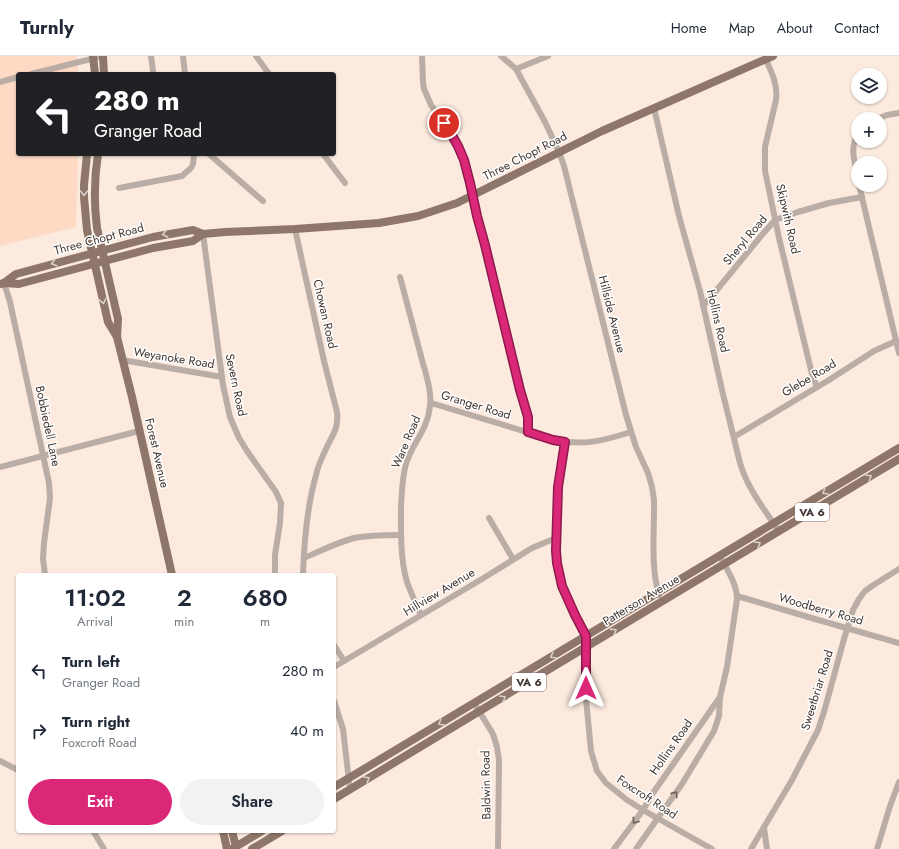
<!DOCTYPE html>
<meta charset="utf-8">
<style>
:root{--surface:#fff;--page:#f2f2f3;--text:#1f2937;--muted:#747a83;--line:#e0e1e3;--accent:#db2777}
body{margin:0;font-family:Jost,sans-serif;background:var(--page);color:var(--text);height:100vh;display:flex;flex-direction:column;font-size:15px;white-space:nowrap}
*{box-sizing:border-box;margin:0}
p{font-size:13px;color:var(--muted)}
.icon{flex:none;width:22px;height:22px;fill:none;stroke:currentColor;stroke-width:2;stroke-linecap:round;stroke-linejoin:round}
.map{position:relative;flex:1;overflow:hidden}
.drawer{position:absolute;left:16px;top:517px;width:320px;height:260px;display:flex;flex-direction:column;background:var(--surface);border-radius:4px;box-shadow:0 1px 3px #0004}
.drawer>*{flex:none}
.banner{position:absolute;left:16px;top:16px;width:320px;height:84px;border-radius:4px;box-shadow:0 1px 3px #0004;background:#202124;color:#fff;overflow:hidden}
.tools{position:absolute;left:851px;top:12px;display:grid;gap:8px}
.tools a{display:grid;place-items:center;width:36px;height:36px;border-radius:50%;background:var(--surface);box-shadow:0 1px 3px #0004;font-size:20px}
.pin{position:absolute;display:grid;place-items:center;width:34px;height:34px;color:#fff;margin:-17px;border:2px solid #fff;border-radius:50%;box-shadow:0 1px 4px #0007}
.me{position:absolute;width:44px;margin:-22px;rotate:0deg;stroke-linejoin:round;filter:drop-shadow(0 0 3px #0008)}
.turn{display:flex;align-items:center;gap:14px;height:84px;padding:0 12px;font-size:18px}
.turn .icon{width:52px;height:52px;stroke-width:2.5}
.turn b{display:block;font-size:28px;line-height:34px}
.eta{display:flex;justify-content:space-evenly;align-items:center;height:68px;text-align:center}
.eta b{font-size:24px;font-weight:600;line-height:28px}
.button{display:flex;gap:8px;margin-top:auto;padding:8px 12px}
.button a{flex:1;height:46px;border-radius:24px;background:var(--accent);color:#fff;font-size:16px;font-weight:600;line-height:46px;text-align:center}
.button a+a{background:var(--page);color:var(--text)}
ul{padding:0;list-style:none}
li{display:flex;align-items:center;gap:12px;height:60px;padding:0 12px}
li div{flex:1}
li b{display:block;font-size:15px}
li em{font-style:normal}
header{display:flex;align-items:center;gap:24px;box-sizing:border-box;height:56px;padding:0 20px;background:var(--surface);border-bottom:1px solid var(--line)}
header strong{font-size:19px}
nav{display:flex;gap:22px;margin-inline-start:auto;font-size:14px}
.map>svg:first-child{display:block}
</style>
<header>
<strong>Turnly</strong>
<nav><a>Home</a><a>Map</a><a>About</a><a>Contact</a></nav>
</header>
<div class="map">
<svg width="899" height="793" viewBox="0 0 899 793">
<rect width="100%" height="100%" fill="#fceadf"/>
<!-- built -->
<path fill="#fed9c4" d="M0 0H77L78 18H18V98H78L76 171 0 190Z"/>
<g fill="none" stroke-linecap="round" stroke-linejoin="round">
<!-- minor -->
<g stroke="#baada6" stroke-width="6">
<path d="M151 0 153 15"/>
<path d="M183 0 185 18"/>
<path d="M256 0 269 18"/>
<path d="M422 0 423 26 424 33 431 49 450 76 458 90 464 105 470 127 477 160 485 189 520 334 528 361V376"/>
<path d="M501 0 516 13 545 66 559 96 564 110 626 359 636 391 648 417 652 431 654 444V454C654 482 651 512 659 539"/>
<path d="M766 4C772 17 778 29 776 44L765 91V115L779 182 812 318 817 331"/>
<path d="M516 13 548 0"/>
<path d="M31 18 103 0"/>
<path d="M0 26 18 21"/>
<path d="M654 52 679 160 700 235 722 334 740 407C747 431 762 450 776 471"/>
<path d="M877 63 887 59 899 57"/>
<path d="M858 78C849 92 855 106 858 122"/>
<path d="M209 98 263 145"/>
<path d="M323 98 345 127"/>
<path d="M859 129 899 297"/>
<path d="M119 132 182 120 191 112 193 108 194 98"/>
<path d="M295 173 324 305 337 356C339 373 332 379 326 393 322 401 318 410 316 419 307 451 304 486 303 519"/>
<path d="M203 178 223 329 230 361 239 382 247 395 276 436 281 447 280 467 275 499V519"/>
<path d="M400 221C407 247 414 274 421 300 425 316 432 334 430 350 428 374 412 387 406 408 402 422 402 436 401 450 401 475 400 502 407 526 411 537 416 548 421 559"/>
<path d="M4 227 10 246 49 427 50 442 44 487 43 503 45 519"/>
<path d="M703 250 716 235 761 180 775 164 798 156 829 147 862 141"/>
<path d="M122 304 222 321"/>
<path d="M431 347 553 384C584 390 602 385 631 376"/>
<path d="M734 381 829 324 874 295 896 285"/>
<path d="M565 386 558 431 556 495 557 507 562 530 575 559 586 580V643L591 695 597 715 606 727 627 744 643 754 712 793"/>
<path d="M0 411 139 375"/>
<path d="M489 462 513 503"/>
<path d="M304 502C320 495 336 487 354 482 369 479 385 479 401 479"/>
<path d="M737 540 815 563 899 587"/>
<path d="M334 589 344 605"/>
<path d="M334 611 482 523 532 492 556 482"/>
<path d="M334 645 343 673 350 734"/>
<path d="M474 647 493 678 497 691 499 704 498 793"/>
<path d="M0 705 18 714"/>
<path d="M764 772 767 793"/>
<path d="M93 775 104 793"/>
<path d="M614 793 643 754 653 737 720 641"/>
<path d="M636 793 682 728 714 675 719 660 720 641 727 611 737 543C737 529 729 517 722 504"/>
<path d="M751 793 792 724 818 674 824 656 844 583 853 554 859 543 865 535 875 528 899 513"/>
<path d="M877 793 890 750 899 726"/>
</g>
<!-- major -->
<g stroke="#8e776a" stroke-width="8">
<path d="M93 0 95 18"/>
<path d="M103 0 104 18"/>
<path d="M87 98 84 129V141L87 174 108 266 117 281"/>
<path d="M98 98C94 123 94 148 97 172L118 263 117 281 132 341 172 519"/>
<path d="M4 227 16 218 153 181 193 174 203 178"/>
<path d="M0 228 4 227 19 228 153 192 193 185 203 178 225 176 295 173 379 167 418 160 457 147 602 75 773 0"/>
<path d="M334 731 899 392"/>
<path d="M334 743 541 618 899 403"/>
<path d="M223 775 227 793"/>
<path d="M232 775 236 791 235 793"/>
<path d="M232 793 262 775"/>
<path d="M252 793 282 775"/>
</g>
</g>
<!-- one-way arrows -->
<defs><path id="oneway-chevron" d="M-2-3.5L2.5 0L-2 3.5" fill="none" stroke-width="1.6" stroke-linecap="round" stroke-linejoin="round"/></defs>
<g stroke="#d7cfcb">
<use href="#oneway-chevron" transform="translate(84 137) rotate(90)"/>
<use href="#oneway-chevron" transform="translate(165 178) rotate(169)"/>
<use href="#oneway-chevron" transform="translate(54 207) rotate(164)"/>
<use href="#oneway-chevron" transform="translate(103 245) rotate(77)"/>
<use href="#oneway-chevron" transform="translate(869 421) rotate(-31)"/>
<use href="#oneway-chevron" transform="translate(825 436) rotate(149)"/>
<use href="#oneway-chevron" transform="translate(758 488) rotate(-31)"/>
<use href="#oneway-chevron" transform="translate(614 575) rotate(-32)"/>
<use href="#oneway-chevron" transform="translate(553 600) rotate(149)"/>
<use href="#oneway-chevron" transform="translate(503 642) rotate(-31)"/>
<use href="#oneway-chevron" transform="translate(441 667) rotate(149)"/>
<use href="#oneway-chevron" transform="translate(367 723) rotate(-31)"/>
</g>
<g stroke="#6c6059">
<use href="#oneway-chevron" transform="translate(675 738) rotate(-55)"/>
<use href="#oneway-chevron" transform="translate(635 765) rotate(126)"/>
</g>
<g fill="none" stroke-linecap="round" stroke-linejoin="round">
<defs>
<path id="route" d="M444 67 450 76 458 90 464 104 470 127 477 160 485 189 520 334 528 361V376L553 384 565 386 558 431 556 495 557 507 562 530 575 559 586 580V632"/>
</defs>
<!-- route casing -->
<use href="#route" stroke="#8e194d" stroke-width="10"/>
<!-- route -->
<use href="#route" stroke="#db2777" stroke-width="7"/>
</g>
<g text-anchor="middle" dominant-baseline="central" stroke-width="3" stroke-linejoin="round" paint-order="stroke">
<!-- shield labels -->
<g fill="#fff" stroke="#7b726e" stroke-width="1">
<rect x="795" y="447" width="34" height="18" rx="3"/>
<rect x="512" y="617" width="34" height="18" rx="3"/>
</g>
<g font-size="11" font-weight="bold" fill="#423630">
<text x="812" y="456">VA 6</text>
<text x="529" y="626">VA 6</text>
</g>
<!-- street labels -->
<g font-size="12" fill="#423630" stroke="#fff">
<text transform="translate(525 100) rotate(-27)">Three Chopt Road</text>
<text transform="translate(788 163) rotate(77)">Skipwith Road</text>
<text transform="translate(99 183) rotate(-15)">Three Chopt Road</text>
<text transform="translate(745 184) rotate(-50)">Sheryl Road</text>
<text transform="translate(325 258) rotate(77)">Chowan Road</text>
<text transform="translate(612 258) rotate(76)">Hillside Avenue</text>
<text transform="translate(718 265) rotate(77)">Hollins Road</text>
<text transform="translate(174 302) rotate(9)">Weyanoke Road</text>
<text transform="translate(809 322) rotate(-31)">Glebe Road</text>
<text transform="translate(236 329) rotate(78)">Severn Road</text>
<text transform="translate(476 349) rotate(17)">Granger Road</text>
<text transform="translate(48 370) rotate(78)">Bobbiedell Lane</text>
<text transform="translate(406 386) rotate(-67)">Ware Road</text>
<text transform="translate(157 397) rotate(77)">Forest Avenue</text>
<text transform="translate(439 536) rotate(-31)">Hillview Avenue</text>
<text transform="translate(641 544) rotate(-31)">Patterson Avenue</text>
<text transform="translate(821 553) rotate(16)">Woodberry Road</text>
<text transform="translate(817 634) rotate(-73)">Sweetbriar Road</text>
<text transform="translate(671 691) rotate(-55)">Hollins Road</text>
<text transform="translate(486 729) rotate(-91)">Baldwin Road</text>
<text transform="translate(647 741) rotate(33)">Foxcroft Road</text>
</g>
</g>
</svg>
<div class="tools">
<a><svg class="icon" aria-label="layers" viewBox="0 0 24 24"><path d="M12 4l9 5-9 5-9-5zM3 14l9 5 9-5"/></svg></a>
<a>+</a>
<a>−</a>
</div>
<div class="pin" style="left:444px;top:67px;background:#d93025"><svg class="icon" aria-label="arrive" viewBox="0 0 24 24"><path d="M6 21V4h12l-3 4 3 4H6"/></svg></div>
<svg class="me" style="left:586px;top:632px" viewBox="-20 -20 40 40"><path d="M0-17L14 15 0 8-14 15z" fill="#db2777" stroke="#fff" stroke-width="4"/></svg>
<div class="banner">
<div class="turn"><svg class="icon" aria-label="left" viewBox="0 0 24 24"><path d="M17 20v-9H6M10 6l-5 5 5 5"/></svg><div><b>280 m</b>Granger Road</div></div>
</div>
<section class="drawer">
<div class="eta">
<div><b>11:02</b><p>Arrival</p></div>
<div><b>2</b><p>min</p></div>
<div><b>680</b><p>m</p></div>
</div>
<ul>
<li><svg class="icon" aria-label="left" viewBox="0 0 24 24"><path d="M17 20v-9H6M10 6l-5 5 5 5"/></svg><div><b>Turn left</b><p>Granger Road</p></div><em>280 m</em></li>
<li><svg class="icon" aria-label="right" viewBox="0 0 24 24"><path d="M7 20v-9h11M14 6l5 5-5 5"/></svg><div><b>Turn right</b><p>Foxcroft Road</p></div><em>40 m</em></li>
</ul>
<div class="button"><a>Exit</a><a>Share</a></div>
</section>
</div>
